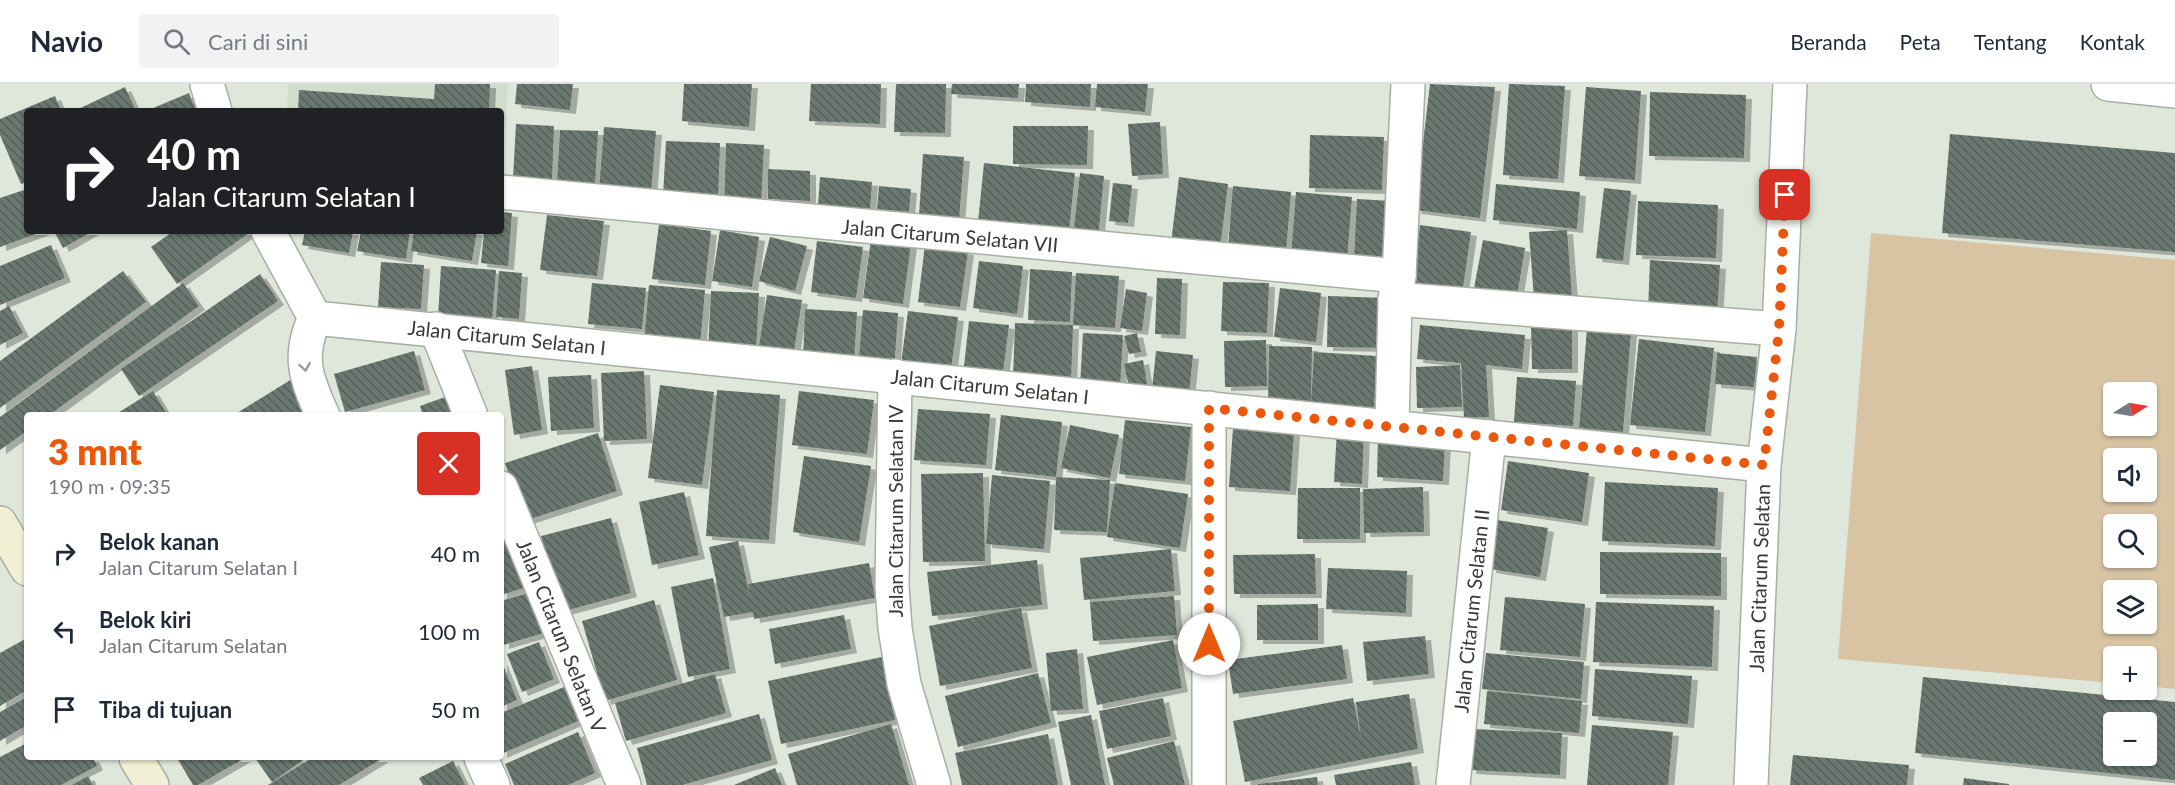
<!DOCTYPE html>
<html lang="id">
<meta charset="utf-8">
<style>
:root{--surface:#fff;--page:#f2f2f3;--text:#1f2937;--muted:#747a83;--line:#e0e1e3;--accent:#ea580c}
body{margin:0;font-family:Lato,sans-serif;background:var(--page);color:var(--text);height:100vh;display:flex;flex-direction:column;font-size:22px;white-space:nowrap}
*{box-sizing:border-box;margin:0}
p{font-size:20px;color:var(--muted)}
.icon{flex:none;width:33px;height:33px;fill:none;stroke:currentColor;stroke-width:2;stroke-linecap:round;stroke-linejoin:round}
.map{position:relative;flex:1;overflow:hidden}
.drawer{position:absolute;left:24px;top:328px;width:480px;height:348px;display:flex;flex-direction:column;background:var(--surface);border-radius:6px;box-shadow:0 2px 4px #0004}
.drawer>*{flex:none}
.top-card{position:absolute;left:24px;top:24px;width:480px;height:126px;border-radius:6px;box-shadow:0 2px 4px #0004;background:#202124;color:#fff;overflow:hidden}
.needle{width:39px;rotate:79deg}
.fabs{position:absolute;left:2103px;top:298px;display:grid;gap:12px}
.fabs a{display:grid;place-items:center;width:54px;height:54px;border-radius:6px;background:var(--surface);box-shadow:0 2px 4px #0004;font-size:30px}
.pin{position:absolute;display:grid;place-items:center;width:51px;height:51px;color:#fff;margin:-26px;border-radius:12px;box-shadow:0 3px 9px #0006}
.me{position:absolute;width:66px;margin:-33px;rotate:0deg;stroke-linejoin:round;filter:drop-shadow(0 0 4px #0008)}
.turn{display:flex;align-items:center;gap:21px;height:126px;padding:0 24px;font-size:27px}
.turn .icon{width:78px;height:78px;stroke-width:2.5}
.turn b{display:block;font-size:42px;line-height:51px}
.round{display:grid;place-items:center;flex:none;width:63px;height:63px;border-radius:6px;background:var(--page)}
.headline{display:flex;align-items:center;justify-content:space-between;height:102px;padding:0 24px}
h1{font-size:36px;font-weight:800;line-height:45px;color:var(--accent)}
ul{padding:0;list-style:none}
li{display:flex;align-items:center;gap:18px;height:78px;padding:0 24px}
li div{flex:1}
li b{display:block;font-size:22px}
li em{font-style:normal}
header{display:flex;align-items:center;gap:36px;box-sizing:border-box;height:84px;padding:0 30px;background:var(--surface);border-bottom:2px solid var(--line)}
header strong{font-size:28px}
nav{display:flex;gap:33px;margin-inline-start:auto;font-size:21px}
.search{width:420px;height:54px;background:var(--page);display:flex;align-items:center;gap:15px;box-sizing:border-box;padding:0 21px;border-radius:6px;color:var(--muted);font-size:22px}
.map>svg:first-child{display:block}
</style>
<header>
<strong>Navio</strong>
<div class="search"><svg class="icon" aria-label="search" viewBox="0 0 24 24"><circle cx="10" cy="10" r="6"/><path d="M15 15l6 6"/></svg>Cari di sini</div>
<nav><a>Beranda</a><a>Peta</a><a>Tentang</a><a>Kontak</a></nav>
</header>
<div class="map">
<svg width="2175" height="701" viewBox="0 0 2175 701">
<defs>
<pattern id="building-back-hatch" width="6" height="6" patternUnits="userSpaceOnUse" patternTransform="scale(1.5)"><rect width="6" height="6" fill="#6b7871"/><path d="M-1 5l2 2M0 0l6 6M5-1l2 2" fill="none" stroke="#545e59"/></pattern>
<filter id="shadow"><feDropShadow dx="6" dy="4" stdDeviation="0" flood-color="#0004"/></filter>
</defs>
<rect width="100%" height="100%" fill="#dfe7db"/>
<!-- built -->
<path fill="#d1ddcb" d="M288 0H508L502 84 501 27H287Z"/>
<!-- pitch -->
<path fill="#d8c4a3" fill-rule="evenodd" d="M1871 149 2175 176V605L2147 602 2146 573H2114L2113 599 1838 575ZM2114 309H2146V342H2114ZM2114 375H2146V408H2114ZM2114 441H2146V474H2114ZM2114 507H2146V540H2114Z"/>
<!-- building -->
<g fill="url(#building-back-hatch)" fill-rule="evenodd" filter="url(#shadow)">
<path d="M435 0H490L489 27H298L299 6 434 15Z"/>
<path d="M517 0H573L570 26 515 20Z"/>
<path d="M684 0H752L749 43 682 37Z"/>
<path d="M811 0H881L880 40 809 37Z"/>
<path d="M896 0H946L945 49 894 48Z"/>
<path d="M952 0H1019L1018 14 951 10Z"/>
<path d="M1026 0H1091L1090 23 1025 18Z"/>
<path d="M1097 0H1148L1145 28 1095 23Z"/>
<path d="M1430 0 1495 3 1480 134 1415 126Z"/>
<path d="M1509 0 1565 2 1558 95 1503 91Z"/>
<path d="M125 3 136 27H74Z"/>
<path d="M1586 3 1641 7 1635 96 1579 92Z"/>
<path d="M1650 8 1746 11 1744 74 1649 72Z"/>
<path d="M189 9 196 27H146Z"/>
<path d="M55 12 61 27H27V98L21 100 0 51V35Z"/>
<path d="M1160 38 1163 90 1132 92 1128 40Z"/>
<path d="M516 40 554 42 552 97 513 94Z"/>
<path d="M1013 42H1088L1087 81 1013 80Z"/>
<path d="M604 43 656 47 651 110 599 106Z"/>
<path d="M560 46 598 47 595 102 557 99Z"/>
<path d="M1950 50 2175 69V168L1942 149Z"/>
<path d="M1310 51 1384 53 1382 106 1309 104Z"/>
<path d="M666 57 720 59 718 116 663 113Z"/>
<path d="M726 59 764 61 761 121 724 120Z"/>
<path d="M923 70 964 73 959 136 919 132Z"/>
<path d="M984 79 1075 89 1069 147 978 138Z"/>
<path d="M768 85 810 87V117L768 115Z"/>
<path d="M1080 89 1104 92 1098 155 1073 153Z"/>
<path d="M820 93 872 98 870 126 818 121Z"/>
<path d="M1179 93 1228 100 1220 165 1171 159Z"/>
<path d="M1113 99 1132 101 1128 139 1109 137Z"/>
<path d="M1496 100 1580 108 1577 145 1493 136Z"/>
<path d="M879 102 911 105 909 128 877 125Z"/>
<path d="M1233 102 1291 108 1286 168 1228 162Z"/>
<path d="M1604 104 1631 107 1623 177 1596 174Z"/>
<path d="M27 105V147H44L0 163V114Z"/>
<path d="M1296 108 1352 113 1347 176 1291 172Z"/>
<path d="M1357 115 1391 117 1388 176 1354 173Z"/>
<path d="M1638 117 1718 121 1716 174 1636 171Z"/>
<path d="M501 128 512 129 508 182 481 179 484 147H501Z"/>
<path d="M547 131 604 137 597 192 540 186Z"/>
<path d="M659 140 711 147 705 201 652 195Z"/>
<path d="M1420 141 1471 148 1462 211 1411 204Z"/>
<path d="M720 146 759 153 752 203 712 197Z"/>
<path d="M1567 146 1572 212 1534 215 1529 148Z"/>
<path d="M54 147H93L63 164Z"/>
<path d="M174 147H252L177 200 151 163Z"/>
<path d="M305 147H353L349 169 302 161Z"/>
<path d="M361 147H410L406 175 357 167Z"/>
<path d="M414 147H477L472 177 411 167Z"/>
<path d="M770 153 807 162 795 207 759 197Z"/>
<path d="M871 155 911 160 903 220 863 214Z"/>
<path d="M1483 156 1525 164 1516 218 1473 210Z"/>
<path d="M817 157 863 163 856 214 811 208Z"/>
<path d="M51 161 65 194 0 221V182Z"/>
<path d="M925 161 968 167 960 223 918 218Z"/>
<path d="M1650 176 1720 181 1717 232 1648 228Z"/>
<path d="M979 177 1023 182 1017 230 973 224Z"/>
<path d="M381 178 424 181 421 225 378 223Z"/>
<path d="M441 182 496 186 492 237 438 234Z"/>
<path d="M1030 185 1072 188 1070 238 1028 236Z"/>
<path d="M123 187 146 218 0 324V277Z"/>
<path d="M499 187 522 189 519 235 496 233Z"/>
<path d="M1076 189 1119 192 1115 244 1073 241Z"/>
<path d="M260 190 278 217 139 312 121 285Z"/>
<path d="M1157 194 1182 195 1180 251 1155 250Z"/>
<path d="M1223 198 1269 199 1267 249 1221 247Z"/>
<path d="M183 199 199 222 48 332H27V347L0 366V333Z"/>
<path d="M592 199 646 204 642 245 588 240Z"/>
<path d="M649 201 705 206 700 263 644 258Z"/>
<path d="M1280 204 1321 209 1316 258 1274 253Z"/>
<path d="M1126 205 1147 209 1142 247 1120 244Z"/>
<path d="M711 207 759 209 756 268 708 266Z"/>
<path d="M767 211 802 216 794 267 759 262Z"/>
<path d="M1328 212 1387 214 1386 264 1327 263Z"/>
<path d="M9 222 23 249 0 261V227Z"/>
<path d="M805 225 857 228 854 278 803 275Z"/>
<path d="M863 226 898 229 894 287 858 284Z"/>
<path d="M908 227 958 233 950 293 900 287Z"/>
<path d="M969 237 1009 241 1002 296 963 291Z"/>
<path d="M1015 239 1073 241 1071 298 1013 295Z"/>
<path d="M1531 239H1572V285H1532Z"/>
<path d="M1420 241 1525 251 1522 285 1486 281 1489 333 1464 334 1461 279 1417 275Z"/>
<path d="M1587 244 1631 248 1623 348 1579 344Z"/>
<path d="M1083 249 1123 251 1120 304 1080 302Z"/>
<path d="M1137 249 1141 268 1129 270 1124 252Z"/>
<path d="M1639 255 1714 264 1705 348 1630 341Z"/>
<path d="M1266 256 1267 302 1225 303 1224 257Z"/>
<path d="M1269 262 1312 263 1311 317 1268 316Z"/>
<path d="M414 267 425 306 345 328 334 290Z"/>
<path d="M1156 267 1193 271 1189 310 1152 305Z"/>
<path d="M1314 268 1377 272 1374 324 1311 320Z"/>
<path d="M1717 269 1757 273 1754 303 1715 300Z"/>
<path d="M1143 276 1148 305 1130 308 1124 280Z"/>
<path d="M1460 281 1462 323 1417 324 1416 283Z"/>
<path d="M532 282 542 346 514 351 505 286Z"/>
<path d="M644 287 647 355 604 357 601 289Z"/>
<path d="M591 291 594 344 551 347 548 293Z"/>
<path d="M1517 293 1576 297 1573 342 1514 338Z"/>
<path d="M292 295 314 332H232Z"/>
<path d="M660 301 714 308 702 401 648 394Z"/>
<path d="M717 306 780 311 769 456 706 452Z"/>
<path d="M153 307 168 332H113Z"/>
<path d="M799 307 874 316 867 370 792 361Z"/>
<path d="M448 312 455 332H423L420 322Z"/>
<path d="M918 325 990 330 986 381 914 376Z"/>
<path d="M1001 331 1062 338 1056 393 995 386Z"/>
<path d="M1125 336 1191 343 1185 397 1119 390Z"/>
<path d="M1070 341 1119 351 1110 394 1061 384Z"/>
<path d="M1233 344 1294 348 1290 407 1229 403Z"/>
<path d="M1337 345 1364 346 1362 400 1334 398Z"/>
<path d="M598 349 617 407 524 437 505 379Z"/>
<path d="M1378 354 1445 357 1443 397 1377 393Z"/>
<path d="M804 372 871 382 859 458 793 448Z"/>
<path d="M1508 377 1589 389 1582 438 1501 426Z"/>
<path d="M983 389 985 477 923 478 921 390Z"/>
<path d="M992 391 1050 397 1044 465 986 460Z"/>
<path d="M1056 393 1110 396 1107 448 1054 446Z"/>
<path d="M1605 398 1718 404 1715 462 1602 457Z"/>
<path d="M1115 399 1188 410 1180 464 1107 453Z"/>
<path d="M1423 403 1424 448 1364 449 1363 405Z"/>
<path d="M1298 404H1360V455H1297Z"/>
<path d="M684 408 699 471 652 481 639 418Z"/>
<path d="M611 434 631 509 561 528 541 452Z"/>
<path d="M1497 436 1548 444 1540 493 1490 485Z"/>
<path d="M515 452 530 502 501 511V457Z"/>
<path d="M738 457 750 513 748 500 869 479 875 514 754 535 753 528 724 533 709 463Z"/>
<path d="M1171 465 1175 507 1084 516 1080 474Z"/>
<path d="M1600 468 1721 469V512L1600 510Z"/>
<path d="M1315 470 1316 510H1234L1233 471Z"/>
<path d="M1037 476 1042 521 932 532 927 488Z"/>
<path d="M1328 484 1407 487 1406 529 1326 525Z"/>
<path d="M713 494 730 585 688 593 671 503Z"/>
<path d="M531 508 544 549 503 561 501 517Z"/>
<path d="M1174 512 1177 551 1093 557 1090 518Z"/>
<path d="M1505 513 1585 520 1580 573 1500 566Z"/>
<path d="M654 516 677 596 605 617 582 537Z"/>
<path d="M1596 518 1714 522 1712 583 1593 578Z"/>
<path d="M1318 520V556H1257V521Z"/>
<path d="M1021 524 1032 584 940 602 929 542Z"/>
<path d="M844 531 851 565 775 580 769 545Z"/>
<path d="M1425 552 1429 590 1367 597 1363 558Z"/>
<path d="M27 554V606L0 622V569Z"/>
<path d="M1173 556 1182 604 1097 621 1087 573Z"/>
<path d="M539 558 554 595 522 608 507 570Z"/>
<path d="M1342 561 1347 595 1233 610 1228 576Z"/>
<path d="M1077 565 1083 625 1051 627 1046 569Z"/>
<path d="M1486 569 1584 578 1581 615 1482 605Z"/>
<path d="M882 573 895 636 781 660 768 597Z"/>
<path d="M501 576 517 616 501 623Z"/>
<path d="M1595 585 1692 592 1688 640 1592 632Z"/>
<path d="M1038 589 1051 639 958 663 945 612Z"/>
<path d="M715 590 726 629 626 657 615 619Z"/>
<path d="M1923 593 2175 618V696L1915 669ZM2114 639H2146V672H2114Z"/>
<path d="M564 603 578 637 501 670V629Z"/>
<path d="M1487 607 1582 617 1579 649 1484 640Z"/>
<path d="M1409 610 1418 665 1245 698 1233 637 1353 614 1361 654 1356 618Z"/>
<path d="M27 613V641L0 657V628Z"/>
<path d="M1163 614 1171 652 1107 665 1099 627Z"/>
<path d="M759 630 772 676 682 701H647L637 664Z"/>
<path d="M1091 631 1105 701H1071L1058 638Z"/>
<path d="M891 640 909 701H797L788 670Z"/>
<path d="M1592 641 1673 648 1668 701H1587Z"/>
<path d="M1473 645 1562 649 1560 691 1470 686Z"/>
<path d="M578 648 595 689 568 701H514L505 680Z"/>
<path d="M1048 650 1058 701H962L955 669Z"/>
<path d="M1174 657 1185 701H1114L1107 674Z"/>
<path d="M27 659V674H93L97 682 61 701H0V673Z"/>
<path d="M1793 671 1909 681 1907 701H1790Z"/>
<path d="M177 674H245L198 701H193Z"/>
<path d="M255 674H306L272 698Z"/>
<path d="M312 674H383L339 701H268Z"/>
<path d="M453 677 465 701H423L419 694Z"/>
<path d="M1411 678 1415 701H1336L1334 691Z"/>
<path d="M775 684 782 701H734Z"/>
<path d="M88 692 93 701H72Z"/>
<path d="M1317 693 1318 701H1258V700Z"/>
<path d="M1964 694 2009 700V701H1963Z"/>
</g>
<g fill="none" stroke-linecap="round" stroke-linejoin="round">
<defs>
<g id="street">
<path d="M207 0 215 27"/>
<path d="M2108 0 2175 7"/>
<path d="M501 108 1399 192"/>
<path d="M268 147 315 234 1764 381"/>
<path d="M1395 215 1779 245"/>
<path d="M315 234C297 272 306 295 323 332"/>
<path d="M436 245 471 332"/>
<path d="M895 292 892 502 895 544 904 600 934 701"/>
<path d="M1209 324V701"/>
<path d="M1392 343 1395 215 1399 192 1408 0"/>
<path d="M501 404 624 701"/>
<path d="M481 674 493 701"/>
<path d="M1453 701 1489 353"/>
<path d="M1751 701 1764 381 1779 245 1790 0"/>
</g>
<g id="secondary">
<path d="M0 439 27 485"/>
<path d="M136 674 152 701"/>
</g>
</defs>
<!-- street casing -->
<use href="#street" stroke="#a7aea3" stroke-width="36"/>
<!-- secondary casing -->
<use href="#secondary" stroke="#a7aea3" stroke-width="36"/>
<!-- street -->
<use href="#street" stroke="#fff" stroke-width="33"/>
<!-- secondary -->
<use href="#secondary" stroke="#f2f0d4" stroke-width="33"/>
</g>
<!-- one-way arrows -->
<defs><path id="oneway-chevron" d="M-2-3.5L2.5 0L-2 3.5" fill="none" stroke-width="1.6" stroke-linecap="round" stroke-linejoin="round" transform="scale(1.5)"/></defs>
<use stroke="#9b9c9a" href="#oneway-chevron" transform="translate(305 283) rotate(80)"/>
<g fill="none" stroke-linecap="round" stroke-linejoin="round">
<!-- route -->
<path stroke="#ea580c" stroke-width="10" stroke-dasharray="0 18" d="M1209 560V324L1764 381 1779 245 1785 111"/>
</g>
<g text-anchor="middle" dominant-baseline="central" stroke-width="6" stroke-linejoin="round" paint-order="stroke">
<!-- street labels -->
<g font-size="20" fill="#373a35" stroke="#fff">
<text transform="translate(950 151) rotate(5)">Jalan Citarum Selatan VII</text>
<text transform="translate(507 253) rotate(6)">Jalan Citarum Selatan I</text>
<text transform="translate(990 302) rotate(6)">Jalan Citarum Selatan I</text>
<text transform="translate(895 427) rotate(-90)">Jalan Citarum Selatan IV</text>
<text transform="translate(1759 494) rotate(-88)">Jalan Citarum Selatan</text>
<text transform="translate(1471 527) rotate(-84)">Jalan Citarum Selatan II</text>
<text transform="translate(562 552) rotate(68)">Jalan Citarum Selatan V</text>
</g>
</g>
</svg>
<div class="fabs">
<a><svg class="needle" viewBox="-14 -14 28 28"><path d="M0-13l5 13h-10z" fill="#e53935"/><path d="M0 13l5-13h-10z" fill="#747a83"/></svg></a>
<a><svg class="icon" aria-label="sound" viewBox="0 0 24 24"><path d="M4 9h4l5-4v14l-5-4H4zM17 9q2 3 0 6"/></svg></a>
<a><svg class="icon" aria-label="search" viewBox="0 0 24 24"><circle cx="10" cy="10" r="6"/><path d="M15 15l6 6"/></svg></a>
<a><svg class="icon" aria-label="layers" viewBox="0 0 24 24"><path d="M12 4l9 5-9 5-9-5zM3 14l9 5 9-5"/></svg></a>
<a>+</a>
<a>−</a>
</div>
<div class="pin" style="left:1785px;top:111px;background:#d93025"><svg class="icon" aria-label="arrive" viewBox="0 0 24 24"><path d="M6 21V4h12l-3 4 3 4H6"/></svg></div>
<svg class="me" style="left:1209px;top:560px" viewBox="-20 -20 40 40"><circle r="19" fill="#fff"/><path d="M0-13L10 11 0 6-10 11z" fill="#ea580c"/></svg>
<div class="top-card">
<div class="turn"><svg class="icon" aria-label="right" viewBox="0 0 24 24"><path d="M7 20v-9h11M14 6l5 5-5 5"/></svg><div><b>40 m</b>Jalan Citarum Selatan I</div></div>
</div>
<section class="drawer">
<div class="headline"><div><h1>3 mnt</h1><p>190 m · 09:35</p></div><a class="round" style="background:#d93025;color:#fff"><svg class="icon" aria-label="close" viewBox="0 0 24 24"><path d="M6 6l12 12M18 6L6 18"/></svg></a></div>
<ul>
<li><svg class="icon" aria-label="right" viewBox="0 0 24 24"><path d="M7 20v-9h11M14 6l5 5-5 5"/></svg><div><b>Belok kanan</b><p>Jalan Citarum Selatan I</p></div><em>40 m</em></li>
<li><svg class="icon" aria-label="left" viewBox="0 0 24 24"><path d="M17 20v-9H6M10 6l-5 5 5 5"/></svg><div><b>Belok kiri</b><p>Jalan Citarum Selatan</p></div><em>100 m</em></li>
<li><svg class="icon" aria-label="arrive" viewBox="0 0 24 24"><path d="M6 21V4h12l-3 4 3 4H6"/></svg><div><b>Tiba di tujuan</b></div><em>50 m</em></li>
</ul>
</section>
</div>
